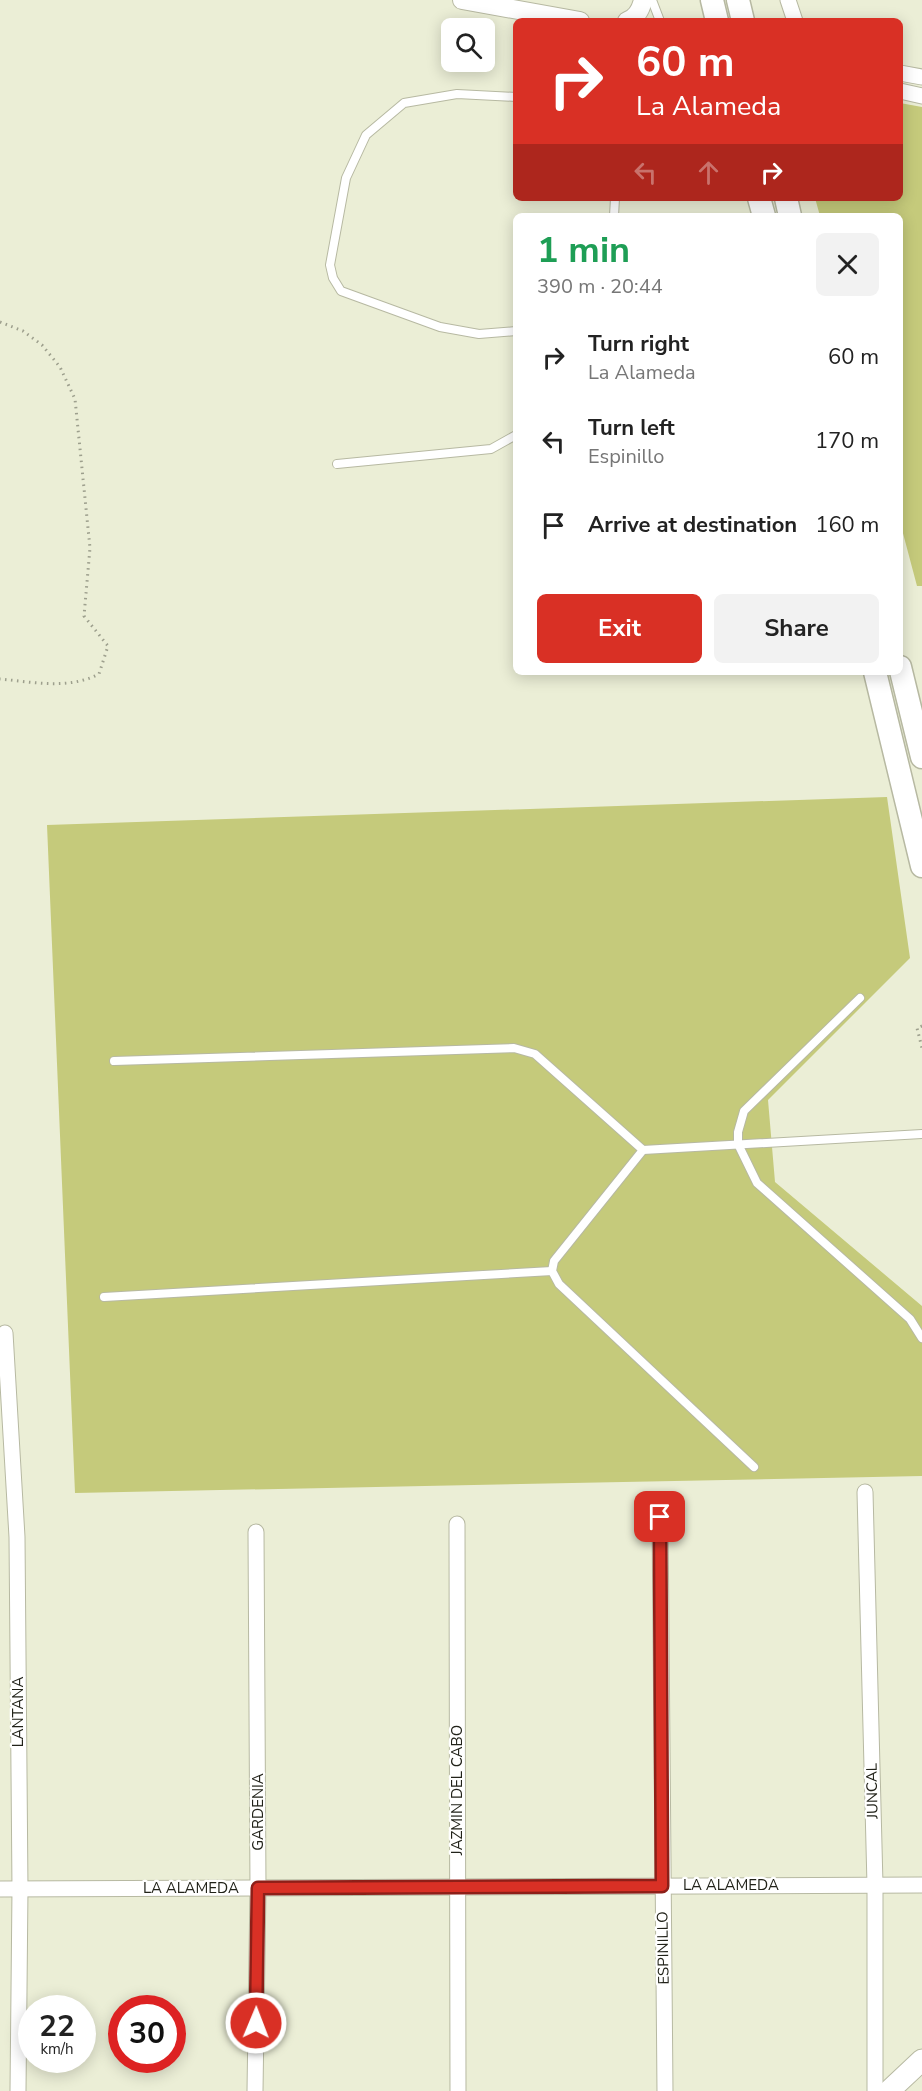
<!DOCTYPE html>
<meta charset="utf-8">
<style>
:root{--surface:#fff;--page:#f2f2f2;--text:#222;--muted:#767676;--accent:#d93025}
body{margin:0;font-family:"Nunito Sans",sans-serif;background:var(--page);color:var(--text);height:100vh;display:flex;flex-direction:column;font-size:22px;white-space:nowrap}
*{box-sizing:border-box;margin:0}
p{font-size:20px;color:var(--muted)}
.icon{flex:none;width:33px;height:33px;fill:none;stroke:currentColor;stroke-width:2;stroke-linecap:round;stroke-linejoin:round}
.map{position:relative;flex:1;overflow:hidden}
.details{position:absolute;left:513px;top:213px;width:390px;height:462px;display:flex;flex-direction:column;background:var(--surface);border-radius:9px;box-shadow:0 3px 15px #0003}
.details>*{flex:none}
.banner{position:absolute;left:513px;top:18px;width:390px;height:183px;border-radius:9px;box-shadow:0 3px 15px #0003;background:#d93025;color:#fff;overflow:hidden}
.tools{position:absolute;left:441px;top:18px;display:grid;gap:12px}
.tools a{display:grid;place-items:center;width:54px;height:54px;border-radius:9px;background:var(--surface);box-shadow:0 3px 15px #0003;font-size:30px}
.speed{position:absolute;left:18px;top:1995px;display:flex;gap:12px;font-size:30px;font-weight:700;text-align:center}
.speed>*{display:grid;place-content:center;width:78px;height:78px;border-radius:50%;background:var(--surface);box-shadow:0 3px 15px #0003;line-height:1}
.speed small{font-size:15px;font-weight:400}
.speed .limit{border:9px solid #d22;background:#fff;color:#111}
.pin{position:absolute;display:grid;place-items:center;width:51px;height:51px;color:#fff;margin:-26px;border-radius:12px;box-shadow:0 3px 9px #0006}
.me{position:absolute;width:66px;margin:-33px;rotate:1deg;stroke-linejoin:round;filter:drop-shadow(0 0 4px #0008)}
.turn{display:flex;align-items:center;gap:21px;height:126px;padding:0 24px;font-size:27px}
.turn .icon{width:78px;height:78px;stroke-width:2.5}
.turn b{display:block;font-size:42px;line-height:51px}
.lanes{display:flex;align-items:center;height:57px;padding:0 24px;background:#0003;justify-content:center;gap:30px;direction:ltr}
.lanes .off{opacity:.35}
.round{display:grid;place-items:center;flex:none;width:63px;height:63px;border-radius:9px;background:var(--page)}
.head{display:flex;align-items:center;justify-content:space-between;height:102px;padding:0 24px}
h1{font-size:36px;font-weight:700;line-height:45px;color:#1e9e55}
.action{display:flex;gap:12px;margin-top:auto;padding:12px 24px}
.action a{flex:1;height:69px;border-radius:9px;background:var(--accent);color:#fff;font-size:24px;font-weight:700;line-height:69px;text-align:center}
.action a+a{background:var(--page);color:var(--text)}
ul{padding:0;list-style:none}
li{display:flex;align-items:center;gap:18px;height:84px;padding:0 24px}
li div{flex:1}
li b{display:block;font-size:22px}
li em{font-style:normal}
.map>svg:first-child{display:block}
</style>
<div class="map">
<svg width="922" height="2091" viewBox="0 0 922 2091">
<rect width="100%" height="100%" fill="#ebeed6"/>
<!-- green -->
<g fill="#c5ca7b">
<path d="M900 103 922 107V586H917L900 522V216H820L815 198H900Z"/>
<path d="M887 797 910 958 768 1100 775 1182 922 1306V1476L75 1493 47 825Z"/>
</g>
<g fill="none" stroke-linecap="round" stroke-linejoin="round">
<defs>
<g id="service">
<path d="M652 0 660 21"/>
<path d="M516 97 457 94 404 103 366 135 346 178 330 265 333 278 341 291 440 327 479 334 516 331"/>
<path d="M614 216 615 198"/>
<path d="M337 464 491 449 516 435"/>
<path d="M860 998 744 1111 738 1132V1144L757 1183 910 1319 922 1338"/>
<path d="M114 1061 514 1048 535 1054 643 1150 922 1134"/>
<path d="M643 1150 554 1261 552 1271 559 1284 754 1467"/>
<path d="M104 1297 552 1271"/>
</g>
<g id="minor">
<path d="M788 0 795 21"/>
<path d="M900 73 922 77"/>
<path d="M900 91 922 96"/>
<path d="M5 1333 17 1537 20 1889 18 2091"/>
<path d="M865 1492 875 1885V2091"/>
<path d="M660 1517 665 2091"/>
<path d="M457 1524 458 2091"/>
<path d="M0 1889 922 1885"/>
<path d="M255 2091 258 1888 256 1532"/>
</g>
<g id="tertiary">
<path d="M462 0 580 21"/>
<path d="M627 21C636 18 641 9 643 0"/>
</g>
<path id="secondary" d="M889 2091 922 2060"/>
<g id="primary">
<path d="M712 0 717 21"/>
<path d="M738 0 743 21"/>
<path d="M759 198 764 216"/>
<path d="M786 198 790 216"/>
<path d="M900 667 922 757"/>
<path d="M875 672 922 866"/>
</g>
</defs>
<!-- service casing -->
<use href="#service" stroke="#b7b9a2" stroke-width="10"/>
<!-- minor casing -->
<use href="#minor" stroke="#b7b9a2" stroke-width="17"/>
<!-- tertiary casing -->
<use href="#tertiary" stroke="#b7b9a2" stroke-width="20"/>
<!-- secondary casing -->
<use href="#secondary" stroke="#b7b9a2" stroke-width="23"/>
<!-- primary casing -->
<use href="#primary" stroke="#b7b9a2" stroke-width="25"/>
<!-- path -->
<g stroke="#9d9f8d" stroke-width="3" stroke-dasharray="1.5 4.5" stroke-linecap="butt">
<path d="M0 322 23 331 42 345 60 367 75 399 90 548 84 616 108 646 99 674C68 690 33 682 0 679"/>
<path d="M922 1026 917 1028 922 1048"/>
</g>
<!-- service -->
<use href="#service" stroke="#fff" stroke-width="8"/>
<!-- minor -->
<use href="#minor" stroke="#fff" stroke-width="15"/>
<!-- tertiary -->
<use href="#tertiary" stroke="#fff" stroke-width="18"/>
<!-- secondary -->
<use href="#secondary" stroke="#fff" stroke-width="21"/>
<!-- primary -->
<use href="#primary" stroke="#fff" stroke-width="22"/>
</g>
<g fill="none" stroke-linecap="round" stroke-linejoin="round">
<defs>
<path id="route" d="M256 2023 258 1888 662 1886 660 1517"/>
</defs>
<!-- route casing -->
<use href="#route" stroke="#8d1f18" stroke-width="15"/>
<!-- route -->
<use href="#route" stroke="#d93025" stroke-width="10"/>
</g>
<g text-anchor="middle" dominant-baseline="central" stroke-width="4.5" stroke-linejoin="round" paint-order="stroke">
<!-- street labels -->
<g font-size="15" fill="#212219" stroke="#fff">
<text transform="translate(18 1712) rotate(-90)">LANTANA</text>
<text transform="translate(457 1790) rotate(-90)">JAZMIN DEL CABO</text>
<text transform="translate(872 1791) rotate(-91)">JUNCAL</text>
<text transform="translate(258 1812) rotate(-90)">GARDENIA</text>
<text x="731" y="1885">LA ALAMEDA</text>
<text x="191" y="1888">LA ALAMEDA</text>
<text transform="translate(663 1948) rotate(-91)">ESPINILLO</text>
</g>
</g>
</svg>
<div class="tools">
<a><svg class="icon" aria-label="search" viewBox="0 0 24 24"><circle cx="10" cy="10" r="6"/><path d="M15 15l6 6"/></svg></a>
</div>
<div class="speed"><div>22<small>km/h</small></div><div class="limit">30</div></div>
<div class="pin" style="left:660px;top:1517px;background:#d93025"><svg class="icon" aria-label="arrive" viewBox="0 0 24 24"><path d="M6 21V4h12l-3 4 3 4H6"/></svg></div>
<svg class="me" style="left:256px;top:2023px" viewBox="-20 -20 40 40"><circle r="17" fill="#d93025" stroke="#fff" stroke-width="3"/><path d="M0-11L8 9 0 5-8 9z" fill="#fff"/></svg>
<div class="banner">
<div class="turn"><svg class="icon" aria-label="right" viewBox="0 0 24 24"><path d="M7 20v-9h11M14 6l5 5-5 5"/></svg><div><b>60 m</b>La Alameda</div></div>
<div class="lanes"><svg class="icon off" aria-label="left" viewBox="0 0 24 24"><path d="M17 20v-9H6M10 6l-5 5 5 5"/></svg><svg class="icon off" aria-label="ahead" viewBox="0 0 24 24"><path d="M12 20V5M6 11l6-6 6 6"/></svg><svg class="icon" aria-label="right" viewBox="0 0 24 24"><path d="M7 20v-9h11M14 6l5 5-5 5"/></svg></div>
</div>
<section class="details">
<div class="head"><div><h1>1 min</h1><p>390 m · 20:44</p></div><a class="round"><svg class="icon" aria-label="close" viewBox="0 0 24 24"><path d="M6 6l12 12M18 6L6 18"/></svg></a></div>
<ul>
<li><svg class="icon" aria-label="right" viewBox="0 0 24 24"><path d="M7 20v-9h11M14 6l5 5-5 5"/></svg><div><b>Turn right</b><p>La Alameda</p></div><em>60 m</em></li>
<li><svg class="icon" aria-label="left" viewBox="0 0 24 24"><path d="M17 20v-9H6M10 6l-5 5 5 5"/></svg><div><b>Turn left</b><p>Espinillo</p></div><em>170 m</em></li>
<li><svg class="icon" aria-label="arrive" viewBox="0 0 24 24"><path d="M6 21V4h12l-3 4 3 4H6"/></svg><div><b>Arrive at destination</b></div><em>160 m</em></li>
</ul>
<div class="action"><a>Exit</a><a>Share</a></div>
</section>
</div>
